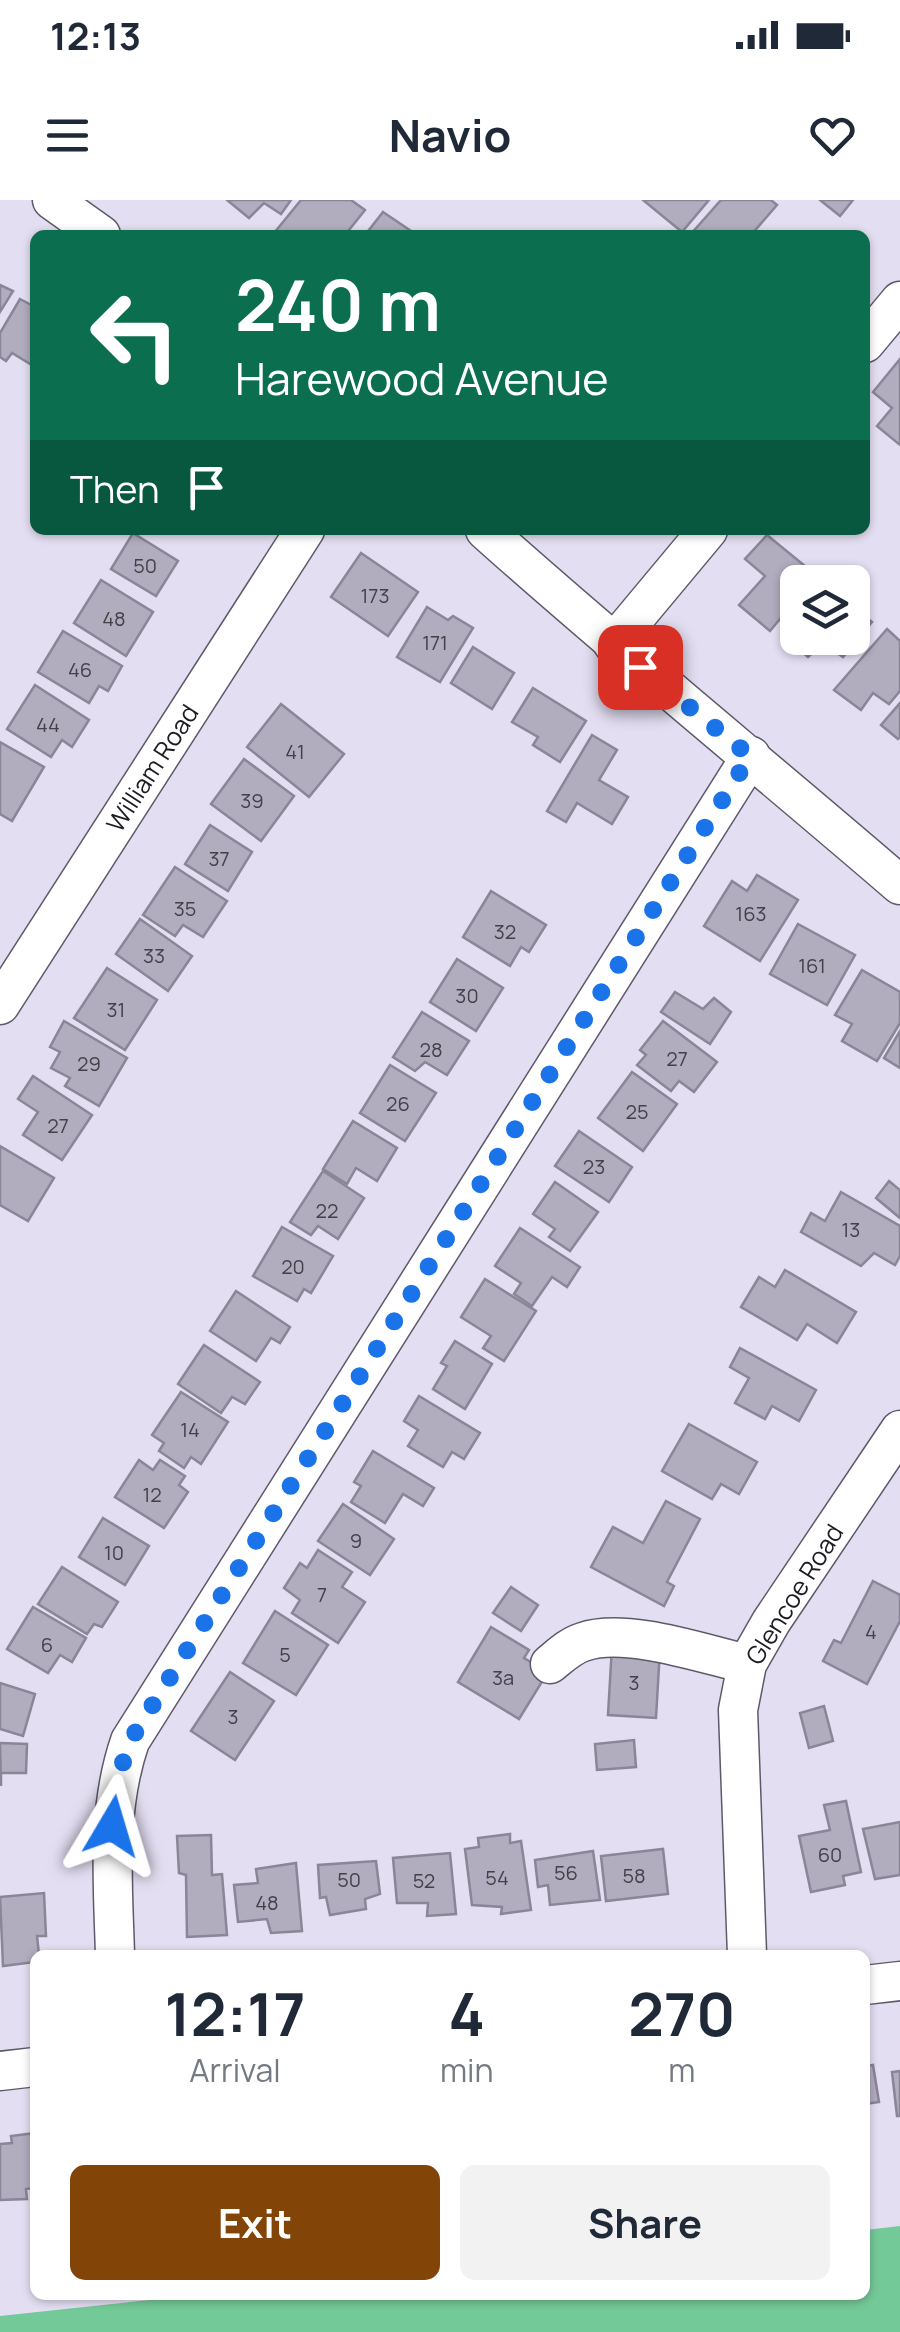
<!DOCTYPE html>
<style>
:root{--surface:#fff;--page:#f2f2f3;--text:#1f2937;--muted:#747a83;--accent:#834407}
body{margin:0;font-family:Manrope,sans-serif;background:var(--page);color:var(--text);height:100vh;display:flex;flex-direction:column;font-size:38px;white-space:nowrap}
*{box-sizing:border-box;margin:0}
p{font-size:32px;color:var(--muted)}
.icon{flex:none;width:55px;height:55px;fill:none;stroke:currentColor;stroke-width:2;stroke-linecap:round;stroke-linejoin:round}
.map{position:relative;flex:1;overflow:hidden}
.side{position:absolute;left:30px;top:1750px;width:840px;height:350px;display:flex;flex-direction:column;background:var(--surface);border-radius:15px;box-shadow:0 2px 8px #0004}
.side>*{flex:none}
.banner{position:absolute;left:30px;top:30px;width:840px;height:305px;border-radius:15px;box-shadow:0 2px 8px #0004;background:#0b6e4f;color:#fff;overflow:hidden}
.buttons{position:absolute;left:780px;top:365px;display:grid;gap:20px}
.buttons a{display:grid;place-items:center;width:90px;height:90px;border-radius:15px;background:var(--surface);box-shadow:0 2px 8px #0004;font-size:50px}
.pin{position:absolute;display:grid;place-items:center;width:85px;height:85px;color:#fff;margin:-42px;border-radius:20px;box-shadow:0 5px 15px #0006}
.me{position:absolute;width:110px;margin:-55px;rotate:7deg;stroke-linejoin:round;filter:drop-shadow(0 0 8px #0008)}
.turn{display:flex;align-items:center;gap:35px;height:210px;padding:0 40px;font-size:45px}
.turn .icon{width:130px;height:130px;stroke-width:2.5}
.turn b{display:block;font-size:70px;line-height:85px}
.then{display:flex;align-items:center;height:95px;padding:0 40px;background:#0003;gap:20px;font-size:38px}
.eta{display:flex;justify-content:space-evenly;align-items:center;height:170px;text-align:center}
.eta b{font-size:60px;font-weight:700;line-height:70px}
.cta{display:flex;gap:20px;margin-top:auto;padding:20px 40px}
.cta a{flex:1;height:115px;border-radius:15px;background:var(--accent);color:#fff;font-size:40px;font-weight:700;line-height:115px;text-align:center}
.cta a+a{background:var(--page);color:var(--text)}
.status{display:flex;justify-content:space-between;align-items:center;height:70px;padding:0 50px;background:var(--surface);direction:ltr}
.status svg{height:28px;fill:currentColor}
header{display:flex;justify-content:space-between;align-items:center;height:130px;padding:0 40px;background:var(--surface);font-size:45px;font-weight:700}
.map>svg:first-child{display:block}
</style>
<div class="status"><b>12:13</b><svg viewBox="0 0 49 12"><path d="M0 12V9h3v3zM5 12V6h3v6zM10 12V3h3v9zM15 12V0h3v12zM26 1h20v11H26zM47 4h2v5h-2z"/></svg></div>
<header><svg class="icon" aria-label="menu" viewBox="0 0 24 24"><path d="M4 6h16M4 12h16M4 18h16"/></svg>Navio<svg class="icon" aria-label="heart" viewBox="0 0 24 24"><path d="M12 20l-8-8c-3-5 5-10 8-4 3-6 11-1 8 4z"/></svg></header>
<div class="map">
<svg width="900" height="2132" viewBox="0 0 900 2132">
<rect width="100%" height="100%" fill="#e4def2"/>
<!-- green -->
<path fill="#74c998" d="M900 2026V2132H0V2116L196 2095H865V2030Z"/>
<!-- building -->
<g fill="#b2acbf" stroke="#8a8597" stroke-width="2.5">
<path d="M227 0H291L281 14 264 3 249 18Z"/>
<path d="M301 0H351L365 10 345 35 274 33Z"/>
<path d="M643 0H709L682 32Z"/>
<path d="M721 0H771L777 5 751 35H690Z"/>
<path d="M820 0H853L840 16Z"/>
<path d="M383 12 417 35H365Z"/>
<path d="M0 85 13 91 0 112Z"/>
<path d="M20 99 35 107V167L12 153 6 161 0 157V133Z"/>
<path d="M900 159V245L877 226 892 208 873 192Z"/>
<path d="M133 333 178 361 156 396 111 369Z"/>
<path d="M767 335 816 375 809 382H798V397L770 431 739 405 765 376 745 359Z"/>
<path d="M361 353 418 392 388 436 331 397Z"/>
<path d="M101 380 153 412 126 456 74 423Z"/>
<path d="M852 406 872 422 843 457 823 443 808 457 782 434 798 416V438H852Z"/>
<path d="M427 407 448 420 453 416 473 428 440 482 397 457Z"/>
<path d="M887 429 900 441V491L889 504 873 493 861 510 834 490Z"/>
<path d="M63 431 122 466 108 491 99 486 89 503 38 472Z"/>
<path d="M473 447 514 473 492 509 451 483Z"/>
<path d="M35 485 89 520 72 547 62 540 51 557 7 529Z"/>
<path d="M533 488 586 521 560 562 533 545 538 537 512 522Z"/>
<path d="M900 503V537L898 539 881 525Z"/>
<path d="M281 504 344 554 309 597 247 547Z"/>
<path d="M592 535 617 550 599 580 628 597 612 624 577 603 566 622 547 611Z"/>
<path d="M0 542 44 567 12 621 0 614Z"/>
<path d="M244 559 294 596 261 641 211 604Z"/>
<path d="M210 625 252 652 228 691 185 664Z"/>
<path d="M175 667 227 701 203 737 183 725 175 736 143 715Z"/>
<path d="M757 675 798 700 760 761 704 726 732 681 747 691Z"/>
<path d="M491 691 546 725 529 752 521 747 510 766 463 737Z"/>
<path d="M140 719 192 756 168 791 116 754Z"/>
<path d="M798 724 855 755 827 805 770 774Z"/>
<path d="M457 759 503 788 476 831 430 802Z"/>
<path d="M107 768 157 800 125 850 74 818Z"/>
<path d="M862 770 900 792V823L877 861 842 841 852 824 835 815Z"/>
<path d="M675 792 703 809 714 798 731 812 710 844 661 812Z"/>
<path d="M422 812 469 841 447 875 425 862 415 871 393 857Z"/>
<path d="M64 821 127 858 99 906 65 886 70 878 51 868 60 852 50 847Z"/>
<path d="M663 821 717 862 694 892 679 881 671 891 637 865 646 855 640 850Z"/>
<path d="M900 831V868L884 858Z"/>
<path d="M390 865 436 893 405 941 360 913Z"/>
<path d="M632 872 677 904 643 951 598 918Z"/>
<path d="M33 876 92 915 62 960 23 935 38 912 18 899Z"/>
<path d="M353 921 397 948 377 981 356 968 347 984 323 969Z"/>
<path d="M579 931 632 967 609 1002 555 966Z"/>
<path d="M0 946 54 978 28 1021 0 1005Z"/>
<path d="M323 971 364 998 338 1039 318 1026 311 1035 290 1022Z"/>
<path d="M889 981 900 990V1018L876 998Z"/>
<path d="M555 982 598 1012 570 1051 549 1037 555 1029 533 1014Z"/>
<path d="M841 992 900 1026V1056L895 1065 874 1053 861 1066 801 1032 811 1013 825 1021Z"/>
<path d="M282 1027 333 1056 311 1093 304 1089 297 1101 253 1076Z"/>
<path d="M520 1028 580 1067 567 1087 552 1077 532 1106 514 1094 521 1083 495 1066Z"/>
<path d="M785 1070 856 1112 837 1143 807 1124 797 1140 741 1107 759 1077 775 1087Z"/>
<path d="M485 1079 536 1111 504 1161 483 1148 491 1136 461 1117Z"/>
<path d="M236 1091 290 1127 280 1143 271 1138 256 1161 210 1131Z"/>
<path d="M455 1141 492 1164 465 1209 433 1189 447 1166 441 1163Z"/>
<path d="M204 1145 260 1182 245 1204 232 1197 221 1213 178 1184Z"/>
<path d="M740 1148 816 1190 799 1221 772 1206 765 1219 735 1203 749 1178 730 1167Z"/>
<path d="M181 1192 228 1222 201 1264 191 1257 184 1268 159 1251 164 1243 152 1235Z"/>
<path d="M419 1196 480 1233 464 1259 452 1252 443 1267 408 1246 418 1230 404 1221Z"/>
<path d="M689 1224 757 1262 739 1294 721 1284 712 1299 662 1271Z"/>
<path d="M373 1251 434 1288 423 1306 403 1294 385 1323 351 1302 361 1286 354 1282Z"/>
<path d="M139 1260 153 1270 160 1260 185 1276 179 1285 188 1292 164 1328 115 1297Z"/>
<path d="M666 1301 700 1319 667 1382 674 1386 664 1406 591 1367 613 1327 643 1343Z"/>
<path d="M343 1304 394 1339 370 1375 318 1341Z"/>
<path d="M103 1318 149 1346 125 1385 79 1357Z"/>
<path d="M318 1350 352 1372 342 1387 365 1402 338 1443 292 1413 300 1400 284 1388 300 1363 307 1368Z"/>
<path d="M62 1367 118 1402 102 1427 94 1424 87 1434 38 1404Z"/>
<path d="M873 1381 900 1395V1421L867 1484 823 1461 834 1440 841 1443Z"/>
<path d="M511 1387 538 1405 521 1431 493 1413Z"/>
<path d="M33 1407 86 1438 72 1462 60 1455 48 1473 7 1449Z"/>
<path d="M275 1411 328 1445 296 1495 243 1463Z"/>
<path d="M491 1427 529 1450 524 1458 548 1472 519 1519 458 1482Z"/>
<path d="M612 1446 660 1449 656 1518 608 1515Z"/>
<path d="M230 1472 274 1501 235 1560 191 1531Z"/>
<path d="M0 1483 35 1494 23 1536 0 1529Z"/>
<path d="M824 1506 833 1541 809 1548 800 1513Z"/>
<path d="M634 1540 636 1567 597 1570 595 1544Z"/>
<path d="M0 1543 27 1544 26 1573H1V1586Z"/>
<path d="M846 1601 861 1672 843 1676 845 1685 811 1692 799 1636 830 1630 824 1605Z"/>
<path d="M900 1622V1675L875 1679 863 1629Z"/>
<path d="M510 1634V1643L521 1641 531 1710 501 1714 502 1707 472 1705 465 1649 479 1647 478 1638Z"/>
<path d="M211 1635 212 1675 222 1674 227 1735 187 1737 186 1675 179 1673 177 1636Z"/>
<path d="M663 1649 668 1694 606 1701 601 1656Z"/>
<path d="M593 1651 600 1700 550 1705 548 1685 538 1687 535 1660Z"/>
<path d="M450 1653 456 1714 427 1716 428 1703H397L393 1658Z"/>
<path d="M376 1661 380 1694 365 1699 366 1709 330 1715 326 1697 320 1698 318 1665Z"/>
<path d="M296 1663 302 1731 271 1733 267 1719 238 1722 234 1685 258 1683 256 1669Z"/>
<path d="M44 1693 46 1736H37L39 1755H35V1762L3 1766 0 1697Z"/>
<path d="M873 1865 879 1902 865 1904V1866Z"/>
<path d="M900 1871V1916H897L892 1872Z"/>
<path d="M35 1933V1988L26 1989 27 1999 0 2000V1944L12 1943 11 1936Z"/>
</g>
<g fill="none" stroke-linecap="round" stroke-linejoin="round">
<defs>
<g id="minor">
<path d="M52 0 101 35"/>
<path d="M865 143 900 101"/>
<path d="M485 330C621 452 762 566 900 685"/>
<path d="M613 444 708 330"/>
<path d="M0 805 305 330"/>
<path d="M550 1464C560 1456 570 1446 583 1442 626 1427 703 1454 747 1464"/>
<path d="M115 1755C113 1682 106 1611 130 1541L751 556"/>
<path d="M747 1755 738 1510 747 1464 771 1422 900 1230"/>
<path d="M865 1785 900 1781"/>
<path d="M0 1871 35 1867"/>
</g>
</defs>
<!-- minor casing -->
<use href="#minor" stroke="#5e596a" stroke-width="41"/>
<!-- minor -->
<use href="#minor" stroke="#fff" stroke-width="38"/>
</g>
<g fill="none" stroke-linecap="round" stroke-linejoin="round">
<!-- route -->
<path stroke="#1a73e8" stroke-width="18" stroke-dasharray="0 32.4" d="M112 1626 118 1578 130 1541 750 556 640 467"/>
</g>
<g text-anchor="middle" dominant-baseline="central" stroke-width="8" stroke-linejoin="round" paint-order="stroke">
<!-- number labels -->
<g font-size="20" fill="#43404a">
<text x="145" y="365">50</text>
<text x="375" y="395">173</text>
<text x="114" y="418">48</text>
<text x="435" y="442">171</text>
<text x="80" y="469">46</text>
<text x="48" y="524">44</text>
<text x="295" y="551">41</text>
<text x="252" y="600">39</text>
<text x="219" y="658">37</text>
<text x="185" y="708">35</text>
<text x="751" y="713">163</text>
<text x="505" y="731">32</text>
<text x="154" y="755">33</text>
<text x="812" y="765">161</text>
<text x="467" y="795">30</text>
<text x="116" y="809">31</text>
<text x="431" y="849">28</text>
<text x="677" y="858">27</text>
<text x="89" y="863">29</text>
<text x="398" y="903">26</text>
<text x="637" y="911">25</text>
<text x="58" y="925">27</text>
<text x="594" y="966">23</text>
<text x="327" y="1010">22</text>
<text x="851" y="1029">13</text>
<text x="293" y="1066">20</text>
<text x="190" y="1229">14</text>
<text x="152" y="1294">12</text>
<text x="356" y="1340">9</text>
<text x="114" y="1352">10</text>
<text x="322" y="1394">7</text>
<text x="871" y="1431">4</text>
<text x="47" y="1444">6</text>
<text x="285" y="1454">5</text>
<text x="503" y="1477">3a</text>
<text x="634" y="1482">3</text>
<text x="233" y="1516">3</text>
<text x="830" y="1654">60</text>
<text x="566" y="1672">56</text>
<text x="634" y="1675">58</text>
<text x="497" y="1677">54</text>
<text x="349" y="1679">50</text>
<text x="424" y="1680">52</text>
<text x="267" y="1702">48</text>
</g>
<!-- street labels -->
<g font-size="25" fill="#1e1c23" stroke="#fff">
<text transform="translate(152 568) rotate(-57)">William Road</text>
<text transform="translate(794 1394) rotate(-58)">Glencoe Road</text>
</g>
</g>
</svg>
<div class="buttons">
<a><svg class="icon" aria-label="layers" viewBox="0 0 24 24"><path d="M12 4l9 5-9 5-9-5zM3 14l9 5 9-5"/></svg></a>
</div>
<div class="pin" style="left:640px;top:467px;background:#d93025"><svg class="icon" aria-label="arrive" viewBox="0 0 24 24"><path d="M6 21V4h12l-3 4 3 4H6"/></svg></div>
<svg class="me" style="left:112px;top:1626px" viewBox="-20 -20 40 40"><path d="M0-17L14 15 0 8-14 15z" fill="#1a73e8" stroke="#fff" stroke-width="4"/></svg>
<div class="banner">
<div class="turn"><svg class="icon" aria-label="left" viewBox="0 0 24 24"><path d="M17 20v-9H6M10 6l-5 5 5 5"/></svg><div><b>240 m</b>Harewood Avenue</div></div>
<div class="then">Then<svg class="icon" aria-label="arrive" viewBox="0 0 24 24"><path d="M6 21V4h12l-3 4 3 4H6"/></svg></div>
</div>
<section class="side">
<div class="eta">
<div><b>12:17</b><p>Arrival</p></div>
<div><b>4</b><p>min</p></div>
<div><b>270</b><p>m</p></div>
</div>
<div class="cta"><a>Exit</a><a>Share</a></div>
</section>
</div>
